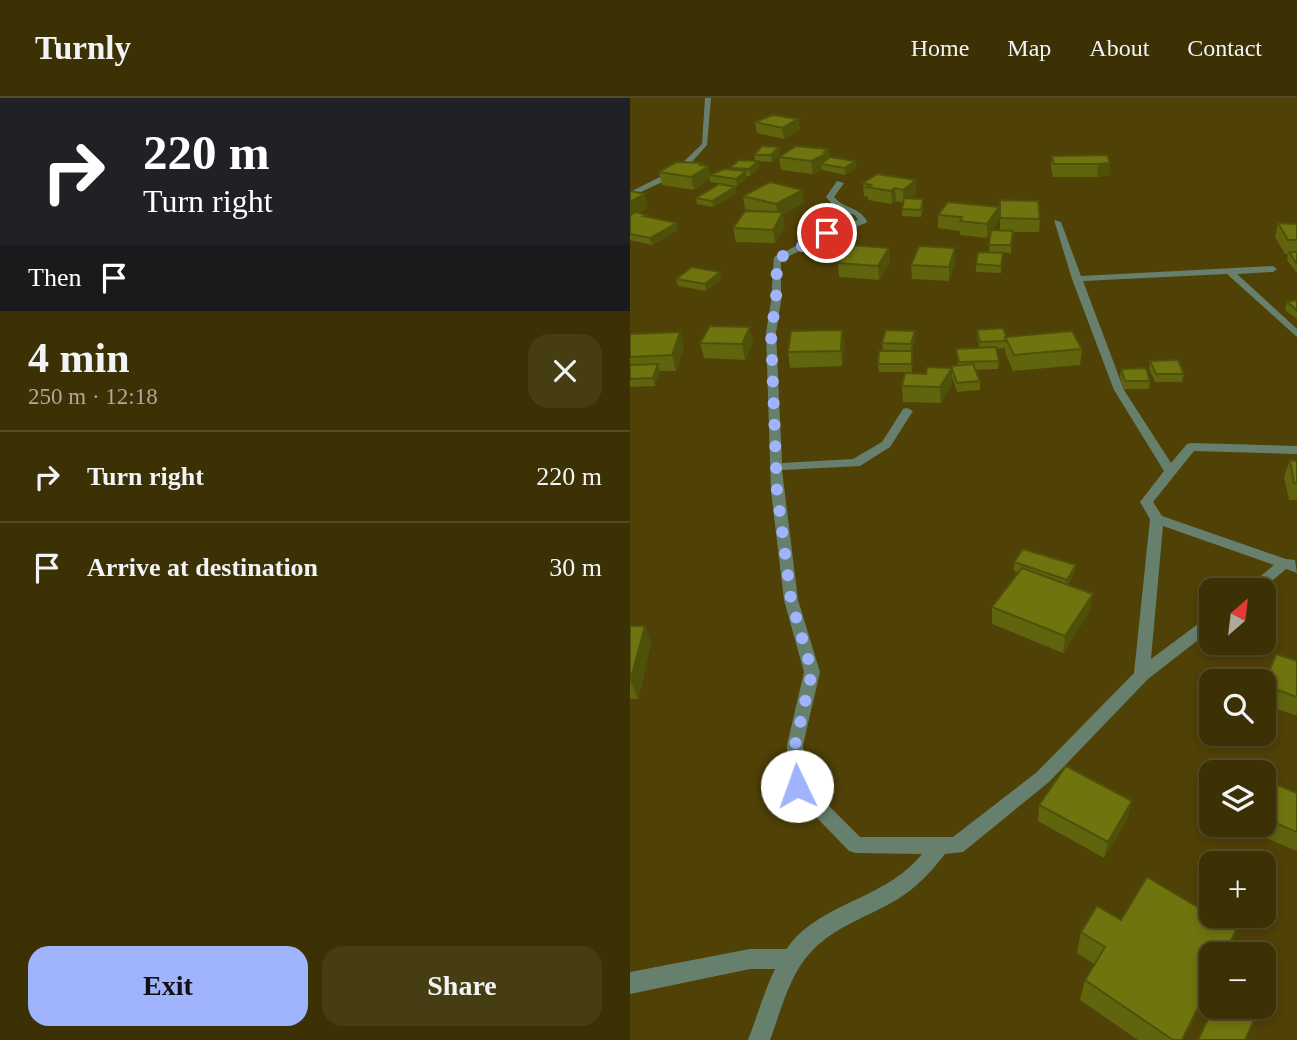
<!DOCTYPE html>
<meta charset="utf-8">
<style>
:root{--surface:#3c3105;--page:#473d13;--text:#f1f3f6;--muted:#aca99a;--line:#554c27;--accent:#a0b3fd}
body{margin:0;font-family:"Times New Roman",serif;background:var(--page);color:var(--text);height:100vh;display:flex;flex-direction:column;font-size:26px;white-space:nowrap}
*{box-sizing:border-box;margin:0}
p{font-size:23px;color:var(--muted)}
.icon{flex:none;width:38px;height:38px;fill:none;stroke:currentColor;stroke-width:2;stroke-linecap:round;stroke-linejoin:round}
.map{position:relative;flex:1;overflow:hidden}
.drawer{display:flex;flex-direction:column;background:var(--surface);width:630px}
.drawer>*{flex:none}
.top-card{background:#202124;color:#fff;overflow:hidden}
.needle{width:46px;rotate:28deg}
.fabs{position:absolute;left:569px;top:480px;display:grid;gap:14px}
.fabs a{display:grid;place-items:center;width:77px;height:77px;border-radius:14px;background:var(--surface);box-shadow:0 4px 10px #0003,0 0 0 2px var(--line);font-size:35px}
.pin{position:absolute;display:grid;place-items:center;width:60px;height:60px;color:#fff;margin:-30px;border:4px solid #fff;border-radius:50%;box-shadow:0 2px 7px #0007}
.me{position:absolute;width:77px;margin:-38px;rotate:357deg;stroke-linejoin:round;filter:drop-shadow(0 0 5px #0008)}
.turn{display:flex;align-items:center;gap:24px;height:147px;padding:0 28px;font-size:32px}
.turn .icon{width:91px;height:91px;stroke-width:2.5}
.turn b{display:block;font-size:49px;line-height:60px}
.then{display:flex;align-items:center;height:66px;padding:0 28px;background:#0003;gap:14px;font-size:26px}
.round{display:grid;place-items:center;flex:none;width:74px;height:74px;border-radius:21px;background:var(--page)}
.summary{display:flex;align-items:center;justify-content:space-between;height:119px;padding:0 28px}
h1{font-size:42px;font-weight:600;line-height:52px}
.primary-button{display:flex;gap:14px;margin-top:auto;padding:14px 28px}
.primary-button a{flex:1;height:80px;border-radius:21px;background:var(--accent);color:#111;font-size:28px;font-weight:600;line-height:80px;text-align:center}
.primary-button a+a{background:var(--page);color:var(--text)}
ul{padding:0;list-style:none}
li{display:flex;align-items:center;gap:21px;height:91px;padding:0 28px;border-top:2px solid var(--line)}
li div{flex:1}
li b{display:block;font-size:26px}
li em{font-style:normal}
header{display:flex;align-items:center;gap:42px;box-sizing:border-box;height:98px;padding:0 35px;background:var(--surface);border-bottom:2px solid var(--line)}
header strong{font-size:33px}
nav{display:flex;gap:38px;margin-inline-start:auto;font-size:24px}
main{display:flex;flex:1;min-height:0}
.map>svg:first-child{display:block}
</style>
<header>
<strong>Turnly</strong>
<nav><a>Home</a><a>Map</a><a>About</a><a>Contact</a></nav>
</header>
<main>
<section class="drawer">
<div class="top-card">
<div class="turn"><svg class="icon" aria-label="right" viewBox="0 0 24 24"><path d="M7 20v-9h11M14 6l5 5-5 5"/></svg><div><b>220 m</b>Turn right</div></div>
<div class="then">Then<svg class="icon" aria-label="arrive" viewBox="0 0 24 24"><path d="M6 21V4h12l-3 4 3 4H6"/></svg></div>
</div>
<div class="summary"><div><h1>4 min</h1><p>250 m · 12:18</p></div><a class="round"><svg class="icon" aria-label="close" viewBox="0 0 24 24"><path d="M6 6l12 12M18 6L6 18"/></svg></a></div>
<ul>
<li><svg class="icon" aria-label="right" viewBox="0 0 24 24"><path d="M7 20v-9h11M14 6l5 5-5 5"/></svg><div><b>Turn right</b></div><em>220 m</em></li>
<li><svg class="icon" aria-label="arrive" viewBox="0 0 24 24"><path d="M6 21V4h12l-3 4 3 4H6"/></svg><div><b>Arrive at destination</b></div><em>30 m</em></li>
</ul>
<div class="primary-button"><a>Exit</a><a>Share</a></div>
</section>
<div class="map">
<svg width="667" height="942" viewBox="0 0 667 942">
<rect width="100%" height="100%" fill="#504107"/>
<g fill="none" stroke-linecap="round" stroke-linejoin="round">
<!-- lane -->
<path fill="#66806d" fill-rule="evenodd" d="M120 851H162L169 854 172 861 169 868 162 871H120L0 896V874Z"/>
<!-- street -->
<g fill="#66806d" fill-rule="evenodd">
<path d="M75 0H81L77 47 52 75 0 99V94L46 71 72 46Z"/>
<path d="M207 83 214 85 204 99C216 112 228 108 237 123L236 125 200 138 151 162V203L146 235 152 365 223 361 252 344 273 311 277 310 283 313 260 349 230 368 152 372 168 502 190 574 173 647 176 685 230 739H323L407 674 504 575 520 421 510 404 534 373 484 292 442 181 424 122 431 124 451 178 643 168 647 171 643 174 607 176 667 231V239L597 176 453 183 494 292 541 365 557 346 561 345 667 348V356L564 353 523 404 532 418 656 461 665 462 667 475 656 471 631 492H614L644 467 533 428 521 561 576 520 581 519V532L518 581 419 684 333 754 315 756C301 774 287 789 268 801 238 819 205 828 181 854 159 877 151 913 140 942H118C131 909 141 866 166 839 202 803 260 797 292 756L226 755 219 753 161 693 158 688 157 647 174 574 154 502 141 393 136 235 141 203 144 159 194 134 228 122 225 117 206 111 196 99Z"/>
</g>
</g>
<!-- wall -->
<g fill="#5f640d">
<path d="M168 21 170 32 154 41 127 35 125 24Z"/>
<path d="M198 51 199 60 225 63 226 70 215 77 192 72V71L183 76 151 72 149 59Z"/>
<path d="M150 55 142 64 125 63 124 57Z"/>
<path d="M422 58 480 65 479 77 467 79H423L421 70Z"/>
<path d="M128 63 129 70 120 78H117V80L107 88 80 84V81L64 92 32 87 29 74 72 65 80 77 100 71V70Z"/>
<path d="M247 76 286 95 279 101 293 108 291 119 272 118V111L273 105 266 103 262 106 238 102V99L234 98 233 85Z"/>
<path d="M105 89 106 96 83 109 67 106 66 100Z"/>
<path d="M0 93 18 110 8 115 48 132 22 147 0 142Z"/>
<path d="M113 98 174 105 153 116 155 128 145 145 106 144 103 130 125 113 115 111Z"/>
<path d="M370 102 410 121 409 134H383L381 155 359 154 361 134 357 140 330 137V133L308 130V117L369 123 362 132 370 133Z"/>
<path d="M648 125 667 126V174H666L657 162 658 156H655L645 139Z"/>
<path d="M259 150 260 164 249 182 209 179 208 165Z"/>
<path d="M372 162 371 175 346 174V166Z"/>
<path d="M325 164 319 183 282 181 281 167Z"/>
<path d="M46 181H91L76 193 48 188Z"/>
<path d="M667 202V221L655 212 657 204Z"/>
<path d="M212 232 214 247 212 268 160 270 158 254Z"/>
<path d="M347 232 376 238 452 251 450 267 383 273 375 254V250L366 251 369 263 368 271 346 272 350 283V292L327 294 322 279V286L311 305 273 304 272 288 296 276 328 267 326 251 350 250 347 239Z"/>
<path d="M0 236 54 249 46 273H30L25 288 0 289Z"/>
<path d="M285 241 282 253V274H249L248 266 253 253 252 245Z"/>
<path d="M123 244 115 262 74 260 70 245Z"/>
<path d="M520 263 554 276 552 284H525L519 271Z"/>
<path d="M491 271 520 283 519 291H494L490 279Z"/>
<path d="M660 362 667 363V402H659L654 379Z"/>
<path d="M384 464 446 467 444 476 438 487 460 513 433 555 362 526V509L389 475 384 473Z"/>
<path d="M0 528 21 545 8 601H0Z"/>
<path d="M667 563V618L634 606V587Z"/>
<path d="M634 674 640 684 667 695V753L602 726H634Z"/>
<path d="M409 707 498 719 474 760 408 723Z"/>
<path d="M491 822 552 942H508L450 902 455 882 464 866 447 855 451 834Z"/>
</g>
<!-- shaded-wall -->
<g fill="#4e510a">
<path d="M168 21 170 32 154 41 152 30Z"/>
<path d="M149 49 150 55 142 64 141 57Z"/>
<path d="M198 51 199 64 191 66 192 71 183 76 181 63Z"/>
<path d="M128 63 129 70 120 78 119 71Z"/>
<path d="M225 63 226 70 215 77V70Z"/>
<path d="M72 65 73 72 79 68 80 78 79 77 80 81 64 92 61 79 70 67Z"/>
<path d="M480 65 479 77 467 79 468 66Z"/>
<path d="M116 73 117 80 107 88 106 81Z"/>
<path d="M286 82V95L274 105 273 92Z"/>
<path d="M105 89 106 96 83 109 82 103Z"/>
<path d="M265 90 266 103 262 106 261 93Z"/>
<path d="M173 92 174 105 153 116 155 128 145 145 143 132 148 119 146 106Z"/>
<path d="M15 96 18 110 0 119V104Z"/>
<path d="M369 109V123L357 140V126Z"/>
<path d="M47 125 48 132 22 147 20 140Z"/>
<path d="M259 150 260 164 249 182 248 168Z"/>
<path d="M325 150V164L319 183V169Z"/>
<path d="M90 174 91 181 76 193 75 186Z"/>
<path d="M120 229 123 244 115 262 112 246Z"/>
<path d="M212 232 214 247 212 268 211 253Z"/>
<path d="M285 233V241L282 253V274L281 246Z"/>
<path d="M50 234 54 249 46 273 42 257Z"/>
<path d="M28 266 30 274 25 288 23 280Z"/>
<path d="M322 270V286L311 305 310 289Z"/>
<path d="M446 467 444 476 436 490 437 482Z"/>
<path d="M463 496 460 513 433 555 435 538Z"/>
<path d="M15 528 21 545 8 601 1 584Z"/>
<path d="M502 703 498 719 474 760 478 744Z"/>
</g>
<!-- building -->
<g fill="#6f740f" stroke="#4e510a" stroke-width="2">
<path d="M143 17 168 21 152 30 125 24Z"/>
<path d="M132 48 149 49 141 57H124Z"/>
<path d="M166 48 198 51 194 54 198 55 181 63 149 59Z"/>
<path d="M477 57 480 65 468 66H424L422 58Z"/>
<path d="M200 59 225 63 215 70 191 66Z"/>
<path d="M109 62 128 63 119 71 100 70Z"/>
<path d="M47 64 72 65 70 67 79 68 61 79 29 74Z"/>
<path d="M94 71 116 73 106 81 79 77Z"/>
<path d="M247 76 286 82 273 92 265 90 261 93 237 89 241 87 233 85Z"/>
<path d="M140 84 173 92 146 106 113 98Z"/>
<path d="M89 86 105 89 82 103 66 100Z"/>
<path d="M0 93 15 96 0 104Z"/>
<path d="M274 100 293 101 291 112 272 111Z"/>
<path d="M370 102 408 103 410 121 370 120Z"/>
<path d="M318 104 369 109 357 126 330 123 332 119 308 117Z"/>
<path d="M115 113 153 114 143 132 103 130Z"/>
<path d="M6 114 17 117 14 118 47 125 20 140 0 136V117Z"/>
<path d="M648 125 667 126V142H658Z"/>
<path d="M361 132 383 133 381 147H359Z"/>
<path d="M220 147 259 150 248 168 208 165Z"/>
<path d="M289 148 325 150 319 169 281 167Z"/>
<path d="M348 154 373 155 371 168 346 166Z"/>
<path d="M659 154H667V166Z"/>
<path d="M62 169 90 174 75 186 46 181Z"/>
<path d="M667 202V212L657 204Z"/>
<path d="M80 228 120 229 112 246 70 245Z"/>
<path d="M373 230 376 238 375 243 350 244 347 232Z"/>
<path d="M212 232 211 253 158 254 161 233Z"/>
<path d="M256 232 285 233 281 246 252 245Z"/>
<path d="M442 233 452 251 384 257 375 239Z"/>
<path d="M50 234 42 257 0 259V236Z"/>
<path d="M366 249 369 263 329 264 326 251Z"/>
<path d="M249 253H282V266H248Z"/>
<path d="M548 262 554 276H526L520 263Z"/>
<path d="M28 266 23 280 0 281V267Z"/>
<path d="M343 266 350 283 327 285 321 268Z"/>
<path d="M297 269 322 270 310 289 272 288 275 275 296 276Z"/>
<path d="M516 270 520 283H495L491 271Z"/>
<path d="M660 362 667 363V385H664Z"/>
<path d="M393 451 446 467 437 482 384 464Z"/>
<path d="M392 470 463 496 435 538 362 509Z"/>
<path d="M0 528H15L0 584Z"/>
<path d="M646 556 667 563V599L634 587Z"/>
<path d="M608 662 643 676 640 684 667 695V734L634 720V674H604Z"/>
<path d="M436 668 502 703 478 744 409 707Z"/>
<path d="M517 779 606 832 595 856H581V883L552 942H543L455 882 475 849 451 834 467 808 491 822Z"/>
<path d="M584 908H611L626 918 615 942H568Z"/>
</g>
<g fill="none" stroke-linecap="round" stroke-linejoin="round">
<!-- route -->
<path stroke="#a0b3fd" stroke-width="12" stroke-dasharray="0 21.6" d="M167 688 165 647 182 574 161 502 147 393 141 235 146 203 147 161 197 135"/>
</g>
</svg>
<div class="fabs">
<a><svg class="needle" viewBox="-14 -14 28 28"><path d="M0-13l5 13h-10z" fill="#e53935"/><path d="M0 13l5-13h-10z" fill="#aca99a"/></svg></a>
<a><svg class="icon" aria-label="search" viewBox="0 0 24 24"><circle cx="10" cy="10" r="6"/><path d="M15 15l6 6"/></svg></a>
<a><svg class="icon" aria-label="layers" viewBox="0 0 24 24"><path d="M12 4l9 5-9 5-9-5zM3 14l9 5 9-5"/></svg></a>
<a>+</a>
<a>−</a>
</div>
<div class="pin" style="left:197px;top:135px;background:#d93025"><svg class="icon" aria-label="arrive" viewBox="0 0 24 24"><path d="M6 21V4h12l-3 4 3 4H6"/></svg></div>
<svg class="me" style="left:167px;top:688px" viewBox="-20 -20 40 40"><circle r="19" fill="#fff"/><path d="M0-13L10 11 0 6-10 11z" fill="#a0b3fd"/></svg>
</div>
</main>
